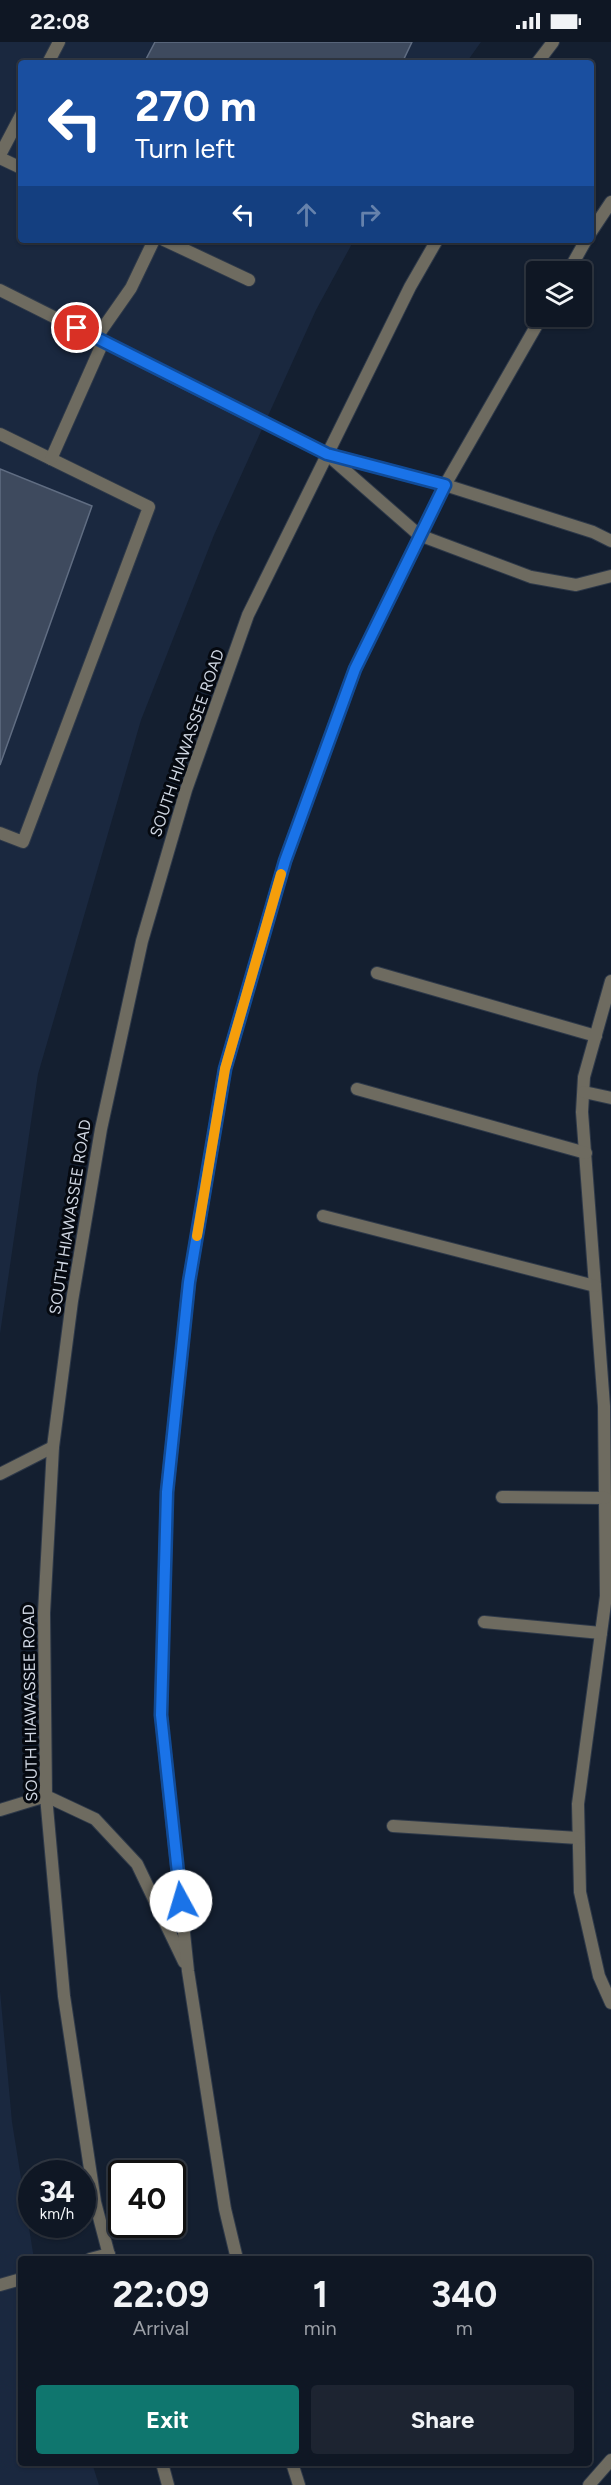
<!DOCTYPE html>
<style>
:root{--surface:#0f1724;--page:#1d2431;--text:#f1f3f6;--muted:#9b9fa6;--line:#2f3641;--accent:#0f766e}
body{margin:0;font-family:Figtree,sans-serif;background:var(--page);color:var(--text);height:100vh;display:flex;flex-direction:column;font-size:22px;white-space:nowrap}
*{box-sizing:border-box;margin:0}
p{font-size:20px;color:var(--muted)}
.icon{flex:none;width:33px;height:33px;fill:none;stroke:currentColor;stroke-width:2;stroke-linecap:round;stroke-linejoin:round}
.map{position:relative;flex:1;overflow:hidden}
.panel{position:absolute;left:18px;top:2214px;width:574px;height:210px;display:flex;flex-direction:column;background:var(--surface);border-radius:6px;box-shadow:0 2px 4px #0004,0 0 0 2px var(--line)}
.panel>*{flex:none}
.hud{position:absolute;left:18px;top:18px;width:576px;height:183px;border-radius:6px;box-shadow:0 2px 4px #0004,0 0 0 2px var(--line);background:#1a4fa0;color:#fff;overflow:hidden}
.buttons{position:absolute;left:526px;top:219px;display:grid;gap:12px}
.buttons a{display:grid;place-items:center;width:66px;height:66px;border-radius:6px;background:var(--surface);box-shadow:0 2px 4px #0004,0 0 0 2px var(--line);font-size:30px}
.speed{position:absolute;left:18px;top:2118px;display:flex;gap:12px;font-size:30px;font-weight:700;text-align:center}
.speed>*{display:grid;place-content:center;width:78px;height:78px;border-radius:50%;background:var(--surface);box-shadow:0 2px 4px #0004,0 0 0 2px var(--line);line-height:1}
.speed small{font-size:15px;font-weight:400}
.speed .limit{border:3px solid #111;border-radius:9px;background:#fff;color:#111}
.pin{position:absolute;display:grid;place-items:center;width:51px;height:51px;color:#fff;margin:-26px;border:3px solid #fff;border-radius:50%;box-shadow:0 2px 6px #0007}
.me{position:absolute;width:66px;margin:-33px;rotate:354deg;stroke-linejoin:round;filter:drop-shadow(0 0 4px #0008)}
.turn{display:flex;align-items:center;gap:21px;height:126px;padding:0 18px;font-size:27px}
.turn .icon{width:78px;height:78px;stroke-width:2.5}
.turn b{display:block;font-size:42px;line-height:51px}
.lanes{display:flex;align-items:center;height:57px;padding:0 18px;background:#0003;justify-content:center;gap:30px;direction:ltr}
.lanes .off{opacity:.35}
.eta{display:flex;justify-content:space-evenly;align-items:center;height:102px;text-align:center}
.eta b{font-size:36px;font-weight:700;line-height:42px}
.action{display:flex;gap:12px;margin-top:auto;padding:12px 18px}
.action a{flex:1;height:69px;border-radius:6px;background:var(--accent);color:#fff;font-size:24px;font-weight:700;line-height:69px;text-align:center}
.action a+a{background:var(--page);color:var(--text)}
.status{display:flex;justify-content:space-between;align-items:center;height:42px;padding:0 30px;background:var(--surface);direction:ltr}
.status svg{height:16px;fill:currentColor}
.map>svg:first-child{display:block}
</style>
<div class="status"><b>22:08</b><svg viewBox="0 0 49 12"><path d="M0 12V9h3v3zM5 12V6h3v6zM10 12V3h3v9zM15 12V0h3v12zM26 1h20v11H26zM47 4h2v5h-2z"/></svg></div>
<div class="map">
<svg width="611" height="2443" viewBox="0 0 611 2443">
<rect width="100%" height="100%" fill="#141f30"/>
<!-- built -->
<g fill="#1a283f">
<path d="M0 0H481L466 21H21V198H354L316 268 214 493 141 678 38 1032 0 1292Z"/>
<path d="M0 1949 12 2080 34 2217H21V2421H92L99 2443H0Z"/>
</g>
<!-- building -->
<g fill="#3e4a5e" stroke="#606d82" stroke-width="1.5">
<path d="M155 0H412L402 21H144Z"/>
<path d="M0 427 92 464 0 723Z"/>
</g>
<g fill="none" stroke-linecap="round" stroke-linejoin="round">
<defs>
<g id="service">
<path d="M48 21 59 0"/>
<path d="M0 113 21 73"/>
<path d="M0 116 21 126"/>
<path d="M164 198 249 238"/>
<path d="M96 296 131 246 154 198"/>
<path d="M0 392 149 465 23 800 0 791"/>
<path d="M51 417 103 300"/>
<path d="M377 931 596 994"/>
<path d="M611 939 584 1035 582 1070 604 1364 606 1554 578 1762 580 1850 599 1934 611 1961"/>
<path d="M357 1047 586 1111"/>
<path d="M584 1050 611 1056"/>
<path d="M323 1174 595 1244"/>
<path d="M0 1432 53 1405"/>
<path d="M502 1455 605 1456"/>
<path d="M484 1580 601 1591"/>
<path d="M0 1768 46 1754"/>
<path d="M393 1784 578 1796"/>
<path d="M90 2217 109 2212"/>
<path d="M0 2243 21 2237"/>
</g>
<g id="minor">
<path d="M0 248 327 412 445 443 593 490 611 499"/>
<path d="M330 415 419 493 531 535 576 543 611 534"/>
<path d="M589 2443 611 2418"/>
</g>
<g id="tertiary">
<path d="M537 21 553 0"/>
<path d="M591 190 611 160"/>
<path d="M568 230 586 198"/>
<path d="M46 1754 95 1777 137 1822 184 1920"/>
<path d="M110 2217 95 2160 64 1954 46 1754 44 1571 53 1405 72 1259 101 1087 142 899 186 748 248 573 410 245 437 198"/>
<path d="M237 2217 225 2167 188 1929 161 1673 167 1450 189 1240 225 1027 285 819 355 627 445 443 542 274"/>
<path d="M162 2421 168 2443"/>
<path d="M292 2421 299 2443"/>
</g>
</defs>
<!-- service casing -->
<use href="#service" stroke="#2e3949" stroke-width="14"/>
<!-- minor casing -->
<use href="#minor" stroke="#2e3949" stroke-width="14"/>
<!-- tertiary casing -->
<use href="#tertiary" stroke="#2e3949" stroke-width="14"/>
<!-- service -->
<use href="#service" stroke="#6e6b60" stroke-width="12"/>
<!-- minor -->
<use href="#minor" stroke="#6e6b60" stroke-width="12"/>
<!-- tertiary -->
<use href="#tertiary" stroke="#6e6b60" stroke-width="12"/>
</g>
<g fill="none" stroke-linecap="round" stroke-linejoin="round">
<defs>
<path id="route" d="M77 286 327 412 445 443 355 627 285 819 225 1027 189 1240 167 1450 161 1673 181 1859"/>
</defs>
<!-- route casing -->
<use href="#route" stroke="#114b97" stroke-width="15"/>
<!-- route -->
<use href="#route" stroke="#1a73e8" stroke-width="10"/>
<!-- slow -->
<path stroke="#f59e0b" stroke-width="10" d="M197 1194 225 1027 281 832"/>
</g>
<g text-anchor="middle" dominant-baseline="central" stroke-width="6" stroke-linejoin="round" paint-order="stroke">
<!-- street labels -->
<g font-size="16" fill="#cfd6e2" stroke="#050910">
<text transform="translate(187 701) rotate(-71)">SOUTH HIAWASSEE ROAD</text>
<text transform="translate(70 1175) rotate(-81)">SOUTH HIAWASSEE ROAD</text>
<text transform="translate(30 1661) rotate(-91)">SOUTH HIAWASSEE ROAD</text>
</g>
</g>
</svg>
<div class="buttons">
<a><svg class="icon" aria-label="layers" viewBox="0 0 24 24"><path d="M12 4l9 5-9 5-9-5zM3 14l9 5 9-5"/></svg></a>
</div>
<div class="speed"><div>34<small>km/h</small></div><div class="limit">40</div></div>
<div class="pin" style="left:77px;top:286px;background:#d93025"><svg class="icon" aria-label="arrive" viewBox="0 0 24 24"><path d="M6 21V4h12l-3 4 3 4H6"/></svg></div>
<svg class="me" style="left:181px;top:1859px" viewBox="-20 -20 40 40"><circle r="19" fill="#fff"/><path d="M0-13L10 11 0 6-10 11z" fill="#1a73e8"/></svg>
<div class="hud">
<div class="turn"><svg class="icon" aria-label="left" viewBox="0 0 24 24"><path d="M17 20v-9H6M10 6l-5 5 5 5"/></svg><div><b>270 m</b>Turn left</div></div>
<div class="lanes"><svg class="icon" aria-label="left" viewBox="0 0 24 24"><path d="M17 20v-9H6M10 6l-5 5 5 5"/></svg><svg class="icon off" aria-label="ahead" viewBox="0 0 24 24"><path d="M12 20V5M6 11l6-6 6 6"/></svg><svg class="icon off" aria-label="right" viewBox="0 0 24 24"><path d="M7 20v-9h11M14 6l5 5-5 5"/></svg></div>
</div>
<section class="panel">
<div class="eta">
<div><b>22:09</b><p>Arrival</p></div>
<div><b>1</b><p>min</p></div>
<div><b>340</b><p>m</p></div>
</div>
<div class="action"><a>Exit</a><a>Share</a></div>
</section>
</div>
